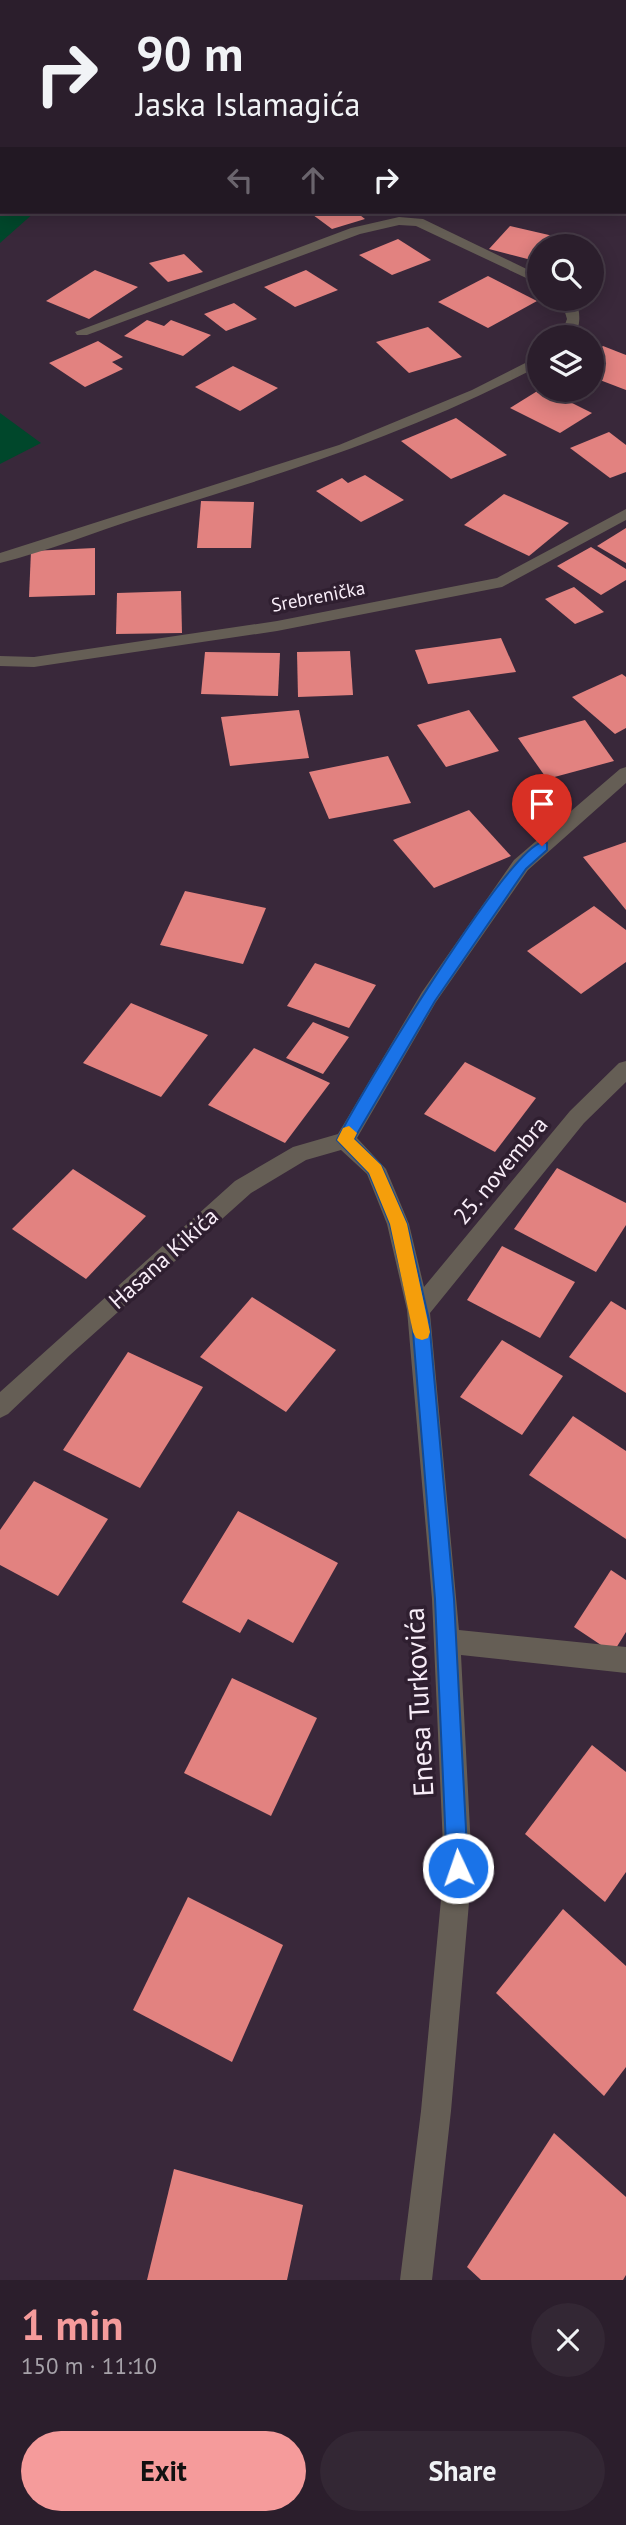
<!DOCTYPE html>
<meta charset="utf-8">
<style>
:root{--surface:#2b1e2c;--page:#332734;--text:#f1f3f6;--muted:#a6a2a9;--line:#473c48;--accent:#f59b9b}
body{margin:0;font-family:"PT Sans",sans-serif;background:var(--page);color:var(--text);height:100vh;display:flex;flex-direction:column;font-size:26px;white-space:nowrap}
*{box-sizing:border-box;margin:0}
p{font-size:23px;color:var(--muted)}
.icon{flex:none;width:38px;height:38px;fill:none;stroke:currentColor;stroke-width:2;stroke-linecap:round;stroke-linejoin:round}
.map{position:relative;height:2280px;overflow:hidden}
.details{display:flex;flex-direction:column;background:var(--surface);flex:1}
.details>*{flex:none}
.hud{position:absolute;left:0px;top:0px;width:626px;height:214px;box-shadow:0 4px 18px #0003,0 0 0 2px var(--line);background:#2b1e2c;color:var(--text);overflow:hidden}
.controls{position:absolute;left:527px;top:234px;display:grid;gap:14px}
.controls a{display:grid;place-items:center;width:77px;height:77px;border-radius:50%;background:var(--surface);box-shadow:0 4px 18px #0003,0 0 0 2px var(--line);font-size:35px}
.pin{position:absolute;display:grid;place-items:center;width:60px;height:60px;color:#fff;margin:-72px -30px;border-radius:50% 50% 50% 0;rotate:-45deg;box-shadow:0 0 7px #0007}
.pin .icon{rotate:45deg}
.me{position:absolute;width:77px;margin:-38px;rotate:357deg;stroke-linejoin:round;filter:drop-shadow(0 0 5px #0008)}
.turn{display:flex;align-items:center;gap:24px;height:147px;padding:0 21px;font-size:32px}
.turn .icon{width:91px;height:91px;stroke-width:2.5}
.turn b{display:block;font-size:49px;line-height:60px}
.lanes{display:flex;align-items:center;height:66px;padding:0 21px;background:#0003;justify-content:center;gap:35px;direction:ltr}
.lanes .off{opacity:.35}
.round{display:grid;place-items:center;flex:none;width:74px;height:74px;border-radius:37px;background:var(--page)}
.overview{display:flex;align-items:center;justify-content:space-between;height:119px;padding:0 21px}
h1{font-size:42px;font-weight:600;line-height:52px;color:var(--accent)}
.button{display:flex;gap:14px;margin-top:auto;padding:14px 21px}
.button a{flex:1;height:80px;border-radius:42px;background:var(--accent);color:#111;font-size:28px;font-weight:600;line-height:80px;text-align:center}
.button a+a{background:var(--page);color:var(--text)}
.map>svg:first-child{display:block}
</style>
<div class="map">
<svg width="626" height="2280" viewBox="0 0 626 2280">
<rect width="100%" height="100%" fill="#39283a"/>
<!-- green -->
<g fill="#00472b">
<path d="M0 0H626V143L625 2H2V212H35L0 243Z"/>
<path d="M0 413 41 443 0 464Z"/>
</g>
<!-- building -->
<g fill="#e28280">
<path d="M309 212H356L365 219 332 229Z"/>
<path d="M510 226 562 238 555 247H539V262L489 249Z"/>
<path d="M398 239 431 260 392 275 359 255Z"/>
<path d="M184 254 203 272 168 282 149 263Z"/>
<path d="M95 270 138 287 89 319 46 301Z"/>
<path d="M306 270 338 290 295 307 264 287Z"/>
<path d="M488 276 537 301 488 328 438 302Z"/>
<path d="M234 303 257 319 226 331 204 314Z"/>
<path d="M147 320 164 326 171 320 211 335 183 356 124 336Z"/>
<path d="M428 327 462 357 409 373 376 342Z"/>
<path d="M98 341 123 357 112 362 123 369 85 387 49 363Z"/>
<path d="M603 346 626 355V390L592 377V356Z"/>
<path d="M233 366 278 388 240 411 195 387Z"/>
<path d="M539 390H546L592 413 560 433 510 408Z"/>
<path d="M456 418 507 455 451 479 401 441Z"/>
<path d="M609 432 626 445V472L610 478 570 448Z"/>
<path d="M365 475 404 500 361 522 316 491 342 478 348 483Z"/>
<path d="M504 494 569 523 529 556 464 525Z"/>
<path d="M201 501 254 502 251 548H197Z"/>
<path d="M626 528V563L597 546Z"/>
<path d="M591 547 626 569V580L601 595 557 566Z"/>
<path d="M95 548V595L29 597 31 551Z"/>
<path d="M574 587 604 612 575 624 545 599Z"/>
<path d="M181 591 182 633 116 634 117 593Z"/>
<path d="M501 638 516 672 428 684 415 650Z"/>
<path d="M350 651 353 695 298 697 297 652Z"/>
<path d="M205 652 280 653 278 696 201 694Z"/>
<path d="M622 674 626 677V728L615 734 572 697Z"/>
<path d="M299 710 309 758 230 766 221 717Z"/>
<path d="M469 710 499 751 446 767 417 725Z"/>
<path d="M585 720 614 761 547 779 518 738Z"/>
<path d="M388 756 411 803 329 819 309 772Z"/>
<path d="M469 810 511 856 434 888 393 840Z"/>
<path d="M626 842V910L583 857Z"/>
<path d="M185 891 266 908 243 964 160 945Z"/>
<path d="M594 906 626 930V962L581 994 527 951Z"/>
<path d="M315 963 376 985 349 1028 287 1006Z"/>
<path d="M131 1003 208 1035 161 1097 83 1063Z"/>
<path d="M313 1022 349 1037 323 1074 286 1058Z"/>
<path d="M254 1048 330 1083 285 1143 208 1105Z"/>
<path d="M465 1062 536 1098 495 1152 424 1114Z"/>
<path d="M557 1168 626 1203V1225L596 1272 514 1229Z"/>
<path d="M73 1169 146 1216 86 1279 12 1229Z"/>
<path d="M502 1246 575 1282 540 1338 467 1300Z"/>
<path d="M252 1297 336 1350 286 1412 200 1357Z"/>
<path d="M611 1301 626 1310V1393L569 1357Z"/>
<path d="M502 1340 563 1376 522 1435 460 1397Z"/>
<path d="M128 1352 203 1387 140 1488 63 1450Z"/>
<path d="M573 1416 626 1451V1539L529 1475Z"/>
<path d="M34 1481 108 1519 58 1596 0 1565V1530Z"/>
<path d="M238 1511 338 1563 293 1643 248 1619 240 1633 182 1602Z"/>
<path d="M611 1570 626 1580V1632L613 1653 574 1627Z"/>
<path d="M232 1678 317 1718 271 1816 184 1773Z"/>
<path d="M592 1745 626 1772V1872L605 1902 525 1834Z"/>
<path d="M188 1897 283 1945 232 2062 133 2010Z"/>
<path d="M563 1909 626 1966V2067L604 2096 496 1993Z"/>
<path d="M554 2133 626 2197V2275L623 2280H481L467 2267Z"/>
<path d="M174 2169 303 2205 287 2280H147Z"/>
</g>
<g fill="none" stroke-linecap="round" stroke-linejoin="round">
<!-- minor -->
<g fill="#655e55" fill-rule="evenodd">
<path d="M399 217 423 219 539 275V284L416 226 399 225 360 234 87 335H77L75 332 351 228Z"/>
<path d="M561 299H575C581 313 581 324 574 338H560L567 319Z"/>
<path d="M539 356V366C412 433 279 475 142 517 95 532 48 551 0 563V553L339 445 472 390Z"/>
<path d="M626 509V520L502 587 277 631 34 667 0 666V656L34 657 277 621 497 578Z"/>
<path d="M626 767V783L528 870 436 1002 357 1138 386 1169 409 1224 424 1287 570 1111 619 1063 626 1061V1082L584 1123 430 1313 459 1630 626 1647V1673L461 1655 472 1868 451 2111 432 2280H400L421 2111 444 1868 432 1599 407 1310 387 1224 367 1174 341 1150 306 1160 251 1193 70 1355 8 1414 0 1418V1392L235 1181 293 1147 338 1134 422 992 514 860 620 769Z"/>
</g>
</g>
<!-- route -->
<path fill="#1a73e8" stroke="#114b97" stroke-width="2" d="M542 842 547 843V850L526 869 435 1001 354 1139 381 1165 407 1224 429 1320 454 1599 468 1868 465 1876 458 1879 450 1876 447 1868 435 1599 412 1320 390 1224 369 1173 337 1140C360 1094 505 853 542 842Z"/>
<!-- slow -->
<path fill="#f59e0b" d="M349 1126 357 1133 354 1139 381 1165 407 1224 430 1332 428 1338 422 1340 416 1338 413 1332 390 1224 369 1173 337 1140 343 1128Z"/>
<g text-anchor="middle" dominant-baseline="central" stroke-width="7" stroke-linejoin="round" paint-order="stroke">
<!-- far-street labels -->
<g font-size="19" fill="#f8edf8" stroke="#2f1f30">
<text transform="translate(318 596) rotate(-11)">Srebrenička</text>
</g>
<!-- street labels -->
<g font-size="23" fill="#f8edf8" stroke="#2f1f30">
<text transform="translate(500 1170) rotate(-50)">25. novembra</text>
<text transform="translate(163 1258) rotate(-42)">Hasana Kikića</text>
</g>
<!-- near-street labels -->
<g font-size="28" fill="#f8edf8" stroke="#2f1f30">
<text transform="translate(418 1702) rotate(-93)">Enesa Turkovića</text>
</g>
</g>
</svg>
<div class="controls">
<a><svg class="icon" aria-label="search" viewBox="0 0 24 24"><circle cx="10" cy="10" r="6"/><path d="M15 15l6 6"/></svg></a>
<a><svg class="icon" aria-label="layers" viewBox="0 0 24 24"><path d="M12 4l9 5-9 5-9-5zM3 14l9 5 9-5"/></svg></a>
</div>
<div class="pin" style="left:542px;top:846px;background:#d93025"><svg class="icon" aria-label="arrive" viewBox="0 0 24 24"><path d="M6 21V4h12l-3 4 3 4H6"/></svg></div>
<svg class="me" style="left:458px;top:1868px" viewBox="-20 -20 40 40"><circle r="17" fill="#1a73e8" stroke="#fff" stroke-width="3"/><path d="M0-11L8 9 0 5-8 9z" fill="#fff"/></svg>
<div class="hud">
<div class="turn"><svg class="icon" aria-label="right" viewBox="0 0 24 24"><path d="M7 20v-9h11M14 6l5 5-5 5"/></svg><div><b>90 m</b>Jaska Islamagića</div></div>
<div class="lanes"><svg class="icon off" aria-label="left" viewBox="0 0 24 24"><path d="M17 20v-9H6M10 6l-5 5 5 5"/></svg><svg class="icon off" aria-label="ahead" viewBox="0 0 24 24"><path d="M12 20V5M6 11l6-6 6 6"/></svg><svg class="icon" aria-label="right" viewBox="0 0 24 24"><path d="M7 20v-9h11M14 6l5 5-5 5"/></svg></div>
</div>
</div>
<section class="details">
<div class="overview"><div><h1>1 min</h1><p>150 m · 11:10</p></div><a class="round"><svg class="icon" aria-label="close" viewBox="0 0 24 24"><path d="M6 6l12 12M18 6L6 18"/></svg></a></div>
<div class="button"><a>Exit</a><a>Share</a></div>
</section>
